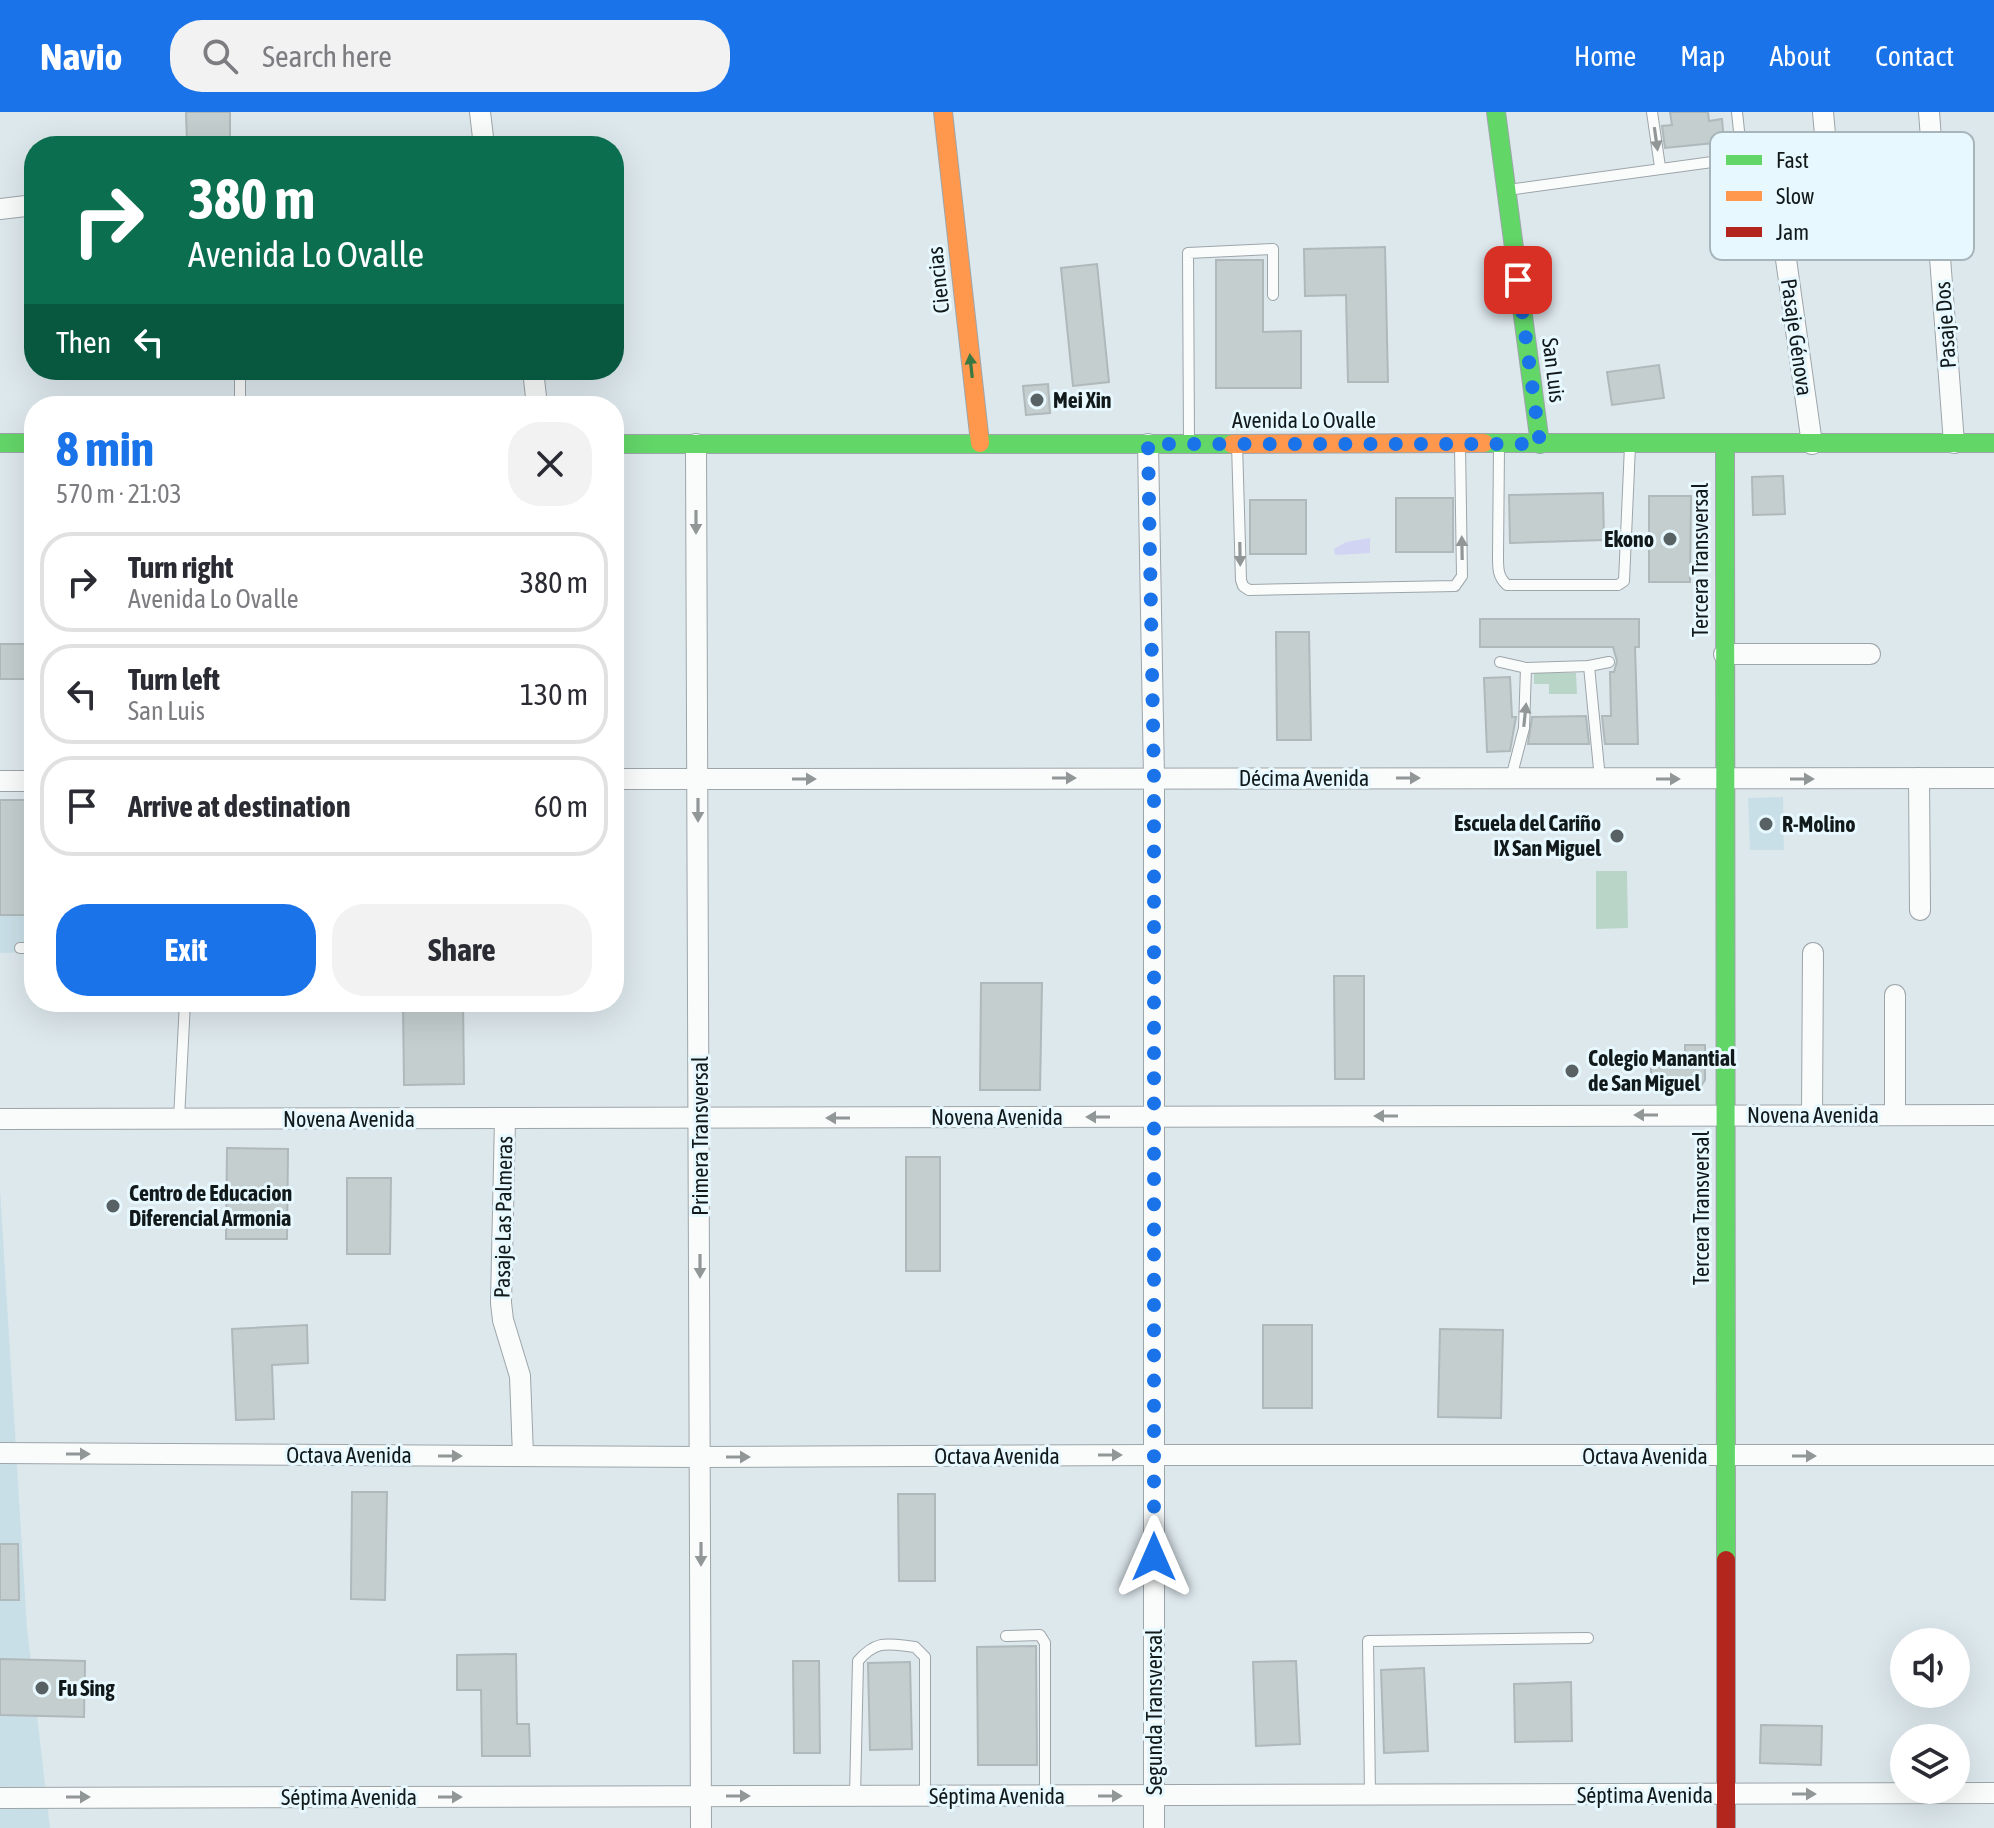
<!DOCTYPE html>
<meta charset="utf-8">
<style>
:root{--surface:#fff;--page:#f2f2f3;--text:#2b2b33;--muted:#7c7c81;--line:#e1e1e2;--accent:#1a73e8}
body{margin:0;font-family:"Asap Condensed",sans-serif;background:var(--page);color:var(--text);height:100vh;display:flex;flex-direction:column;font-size:30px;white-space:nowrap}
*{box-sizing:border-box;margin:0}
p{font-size:26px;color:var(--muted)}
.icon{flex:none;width:44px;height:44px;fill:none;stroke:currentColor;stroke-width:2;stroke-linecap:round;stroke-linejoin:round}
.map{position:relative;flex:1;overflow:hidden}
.drawer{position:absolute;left:24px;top:284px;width:600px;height:616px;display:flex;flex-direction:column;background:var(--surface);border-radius:32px;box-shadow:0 8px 32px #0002}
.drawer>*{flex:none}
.top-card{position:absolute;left:24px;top:24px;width:600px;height:244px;border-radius:32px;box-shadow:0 8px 32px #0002;background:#0b6e4f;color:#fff;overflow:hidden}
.fabs{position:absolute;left:1890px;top:1516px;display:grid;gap:16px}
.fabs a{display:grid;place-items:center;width:80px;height:80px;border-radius:50%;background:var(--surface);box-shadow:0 8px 32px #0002;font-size:40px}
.pin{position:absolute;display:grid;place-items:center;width:68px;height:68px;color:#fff;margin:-34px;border-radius:16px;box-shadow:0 4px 12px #0006}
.me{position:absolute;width:88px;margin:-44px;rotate:0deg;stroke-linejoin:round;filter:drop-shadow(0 0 6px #0008)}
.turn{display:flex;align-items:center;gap:28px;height:168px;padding:0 32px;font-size:36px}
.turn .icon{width:104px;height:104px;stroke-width:2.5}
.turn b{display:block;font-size:56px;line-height:68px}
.then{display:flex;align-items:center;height:76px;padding:0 32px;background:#0003;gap:16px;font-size:30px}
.round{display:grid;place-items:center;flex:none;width:84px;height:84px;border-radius:32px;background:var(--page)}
.headline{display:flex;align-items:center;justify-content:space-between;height:136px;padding:0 32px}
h1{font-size:48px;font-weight:700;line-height:60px;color:var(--accent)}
.button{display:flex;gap:16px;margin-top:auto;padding:16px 32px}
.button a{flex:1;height:92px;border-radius:32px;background:var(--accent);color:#fff;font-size:32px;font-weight:700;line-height:92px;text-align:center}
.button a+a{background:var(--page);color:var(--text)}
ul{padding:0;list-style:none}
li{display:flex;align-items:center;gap:24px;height:100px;margin:0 16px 12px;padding:0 16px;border:4px solid var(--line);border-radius:32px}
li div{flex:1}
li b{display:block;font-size:30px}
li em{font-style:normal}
header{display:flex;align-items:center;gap:48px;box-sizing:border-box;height:112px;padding:0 40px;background:var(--accent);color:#fff}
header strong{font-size:38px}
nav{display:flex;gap:44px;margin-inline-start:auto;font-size:28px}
.search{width:560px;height:72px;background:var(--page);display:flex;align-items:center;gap:20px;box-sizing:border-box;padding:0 28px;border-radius:32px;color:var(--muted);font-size:30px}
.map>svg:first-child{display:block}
</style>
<header>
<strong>Navio</strong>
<div class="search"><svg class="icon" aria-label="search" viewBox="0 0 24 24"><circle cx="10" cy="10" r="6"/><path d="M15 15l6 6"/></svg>Search here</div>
<nav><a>Home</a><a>Map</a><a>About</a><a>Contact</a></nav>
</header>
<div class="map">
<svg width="1994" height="1716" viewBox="0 0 1994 1716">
<rect width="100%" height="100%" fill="#dde8ed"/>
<!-- built -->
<g fill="#c9dfe7">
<path d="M1783 685 1784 738H1750L1748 686Z"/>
<path d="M0 688H34V840L0 841Z"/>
<path d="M0 1077 27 1516 50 1716H0Z"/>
</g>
<!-- green -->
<g fill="#b9d5c8">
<path d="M1534 561H1576L1577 582H1549V572H1534Z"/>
<path d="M1596 759H1627L1628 816 1596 817Z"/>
</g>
<!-- water -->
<path fill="#d2d4f3" d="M1370 426V441L1335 443 1334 437 1346 430Z"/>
<!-- building -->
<g fill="#c4cecf" stroke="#afb8ba" stroke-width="2">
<path d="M186 0H230V29L187 31Z"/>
<path d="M1670 0H1708L1709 9 1722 7 1724 30 1665 36 1662 14 1672 13Z"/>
<path d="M1385 135 1388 270H1348L1346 183 1305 184 1304 137Z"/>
<path d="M1216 148H1263V220L1301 219V276H1216Z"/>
<path d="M1097 152 1109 270 1073 274 1061 156Z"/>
<path d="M1659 253 1664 286 1612 293 1607 260Z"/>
<path d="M1048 272 1050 301 1026 303 1023 274Z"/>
<path d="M1783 364 1785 402 1753 403 1752 365Z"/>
<path d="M1603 381 1604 428 1510 431 1509 383Z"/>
<path d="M1649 384H1691L1690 470H1649Z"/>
<rect x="1396" y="386" width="57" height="54"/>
<rect x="1250" y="388" width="56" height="54"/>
<path d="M1480 507H1639V535H1635L1638 632H1605L1602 604H1611L1610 560H1614L1617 549 1613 535H1480Z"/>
<path d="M1276 520H1309L1311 628H1277Z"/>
<rect x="0" y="532" width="34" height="35"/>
<path d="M1510 565 1512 605H1516L1510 639 1487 640 1484 566Z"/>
<path d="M1586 604 1589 632H1528L1532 605Z"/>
<rect x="0" y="688" width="34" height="115"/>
<path d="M1334 864H1364V967H1335Z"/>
<path d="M981 871H1042L1040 978H980Z"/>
<path d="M403 890H463L464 972 404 973Z"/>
<path d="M1685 933H1705V968L1701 974 1692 977H1651V955H1685Z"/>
<path d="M227 1036 288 1037 287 1127H226Z"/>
<rect x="906" y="1045" width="34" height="114"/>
<path d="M347 1066H391L390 1142H347Z"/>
<path d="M307 1213 308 1251 272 1253 274 1307 236 1308 232 1217Z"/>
<rect x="1263" y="1213" width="49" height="83"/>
<path d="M1440 1217 1503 1218 1501 1306 1438 1305Z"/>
<path d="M352 1380H387L385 1488 351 1487Z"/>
<path d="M898 1382H935V1469H899Z"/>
<path d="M0 1432H18L19 1488H0Z"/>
<path d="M1036 1534 1037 1653H978L977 1535Z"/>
<path d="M516 1542 517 1612H529L530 1644H482L481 1578H457V1543Z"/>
<path d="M0 1547 85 1549 84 1605 0 1603Z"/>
<path d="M793 1549H819L820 1641H794Z"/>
<path d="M1296 1549 1300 1632 1256 1634 1253 1550Z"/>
<path d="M910 1550 912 1637 870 1638 868 1551Z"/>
<path d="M1424 1556 1428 1639 1384 1641 1381 1558Z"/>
<path d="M1571 1570 1572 1629 1515 1630 1514 1572Z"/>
<path d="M1761 1613 1822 1614 1821 1653 1760 1651Z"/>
</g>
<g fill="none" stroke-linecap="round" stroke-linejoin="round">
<defs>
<g id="lane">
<path d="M1652 0 1660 55"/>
<path d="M1508 78 1734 47 1741 38 1737 0"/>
<path d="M240 258V294"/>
<path d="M1189 330 1188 141 1273 137V183"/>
<path d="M1237 332 1241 468 1243 474 1249 478 1455 474 1462 464 1460 334"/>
<path d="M1499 335 1498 445C1498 457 1498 465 1507 473H1618L1624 469 1630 334"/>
<path d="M1500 550 1526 556 1589 554 1609 550"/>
<path d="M1589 554 1600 667"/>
<path d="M1511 666 1524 616 1526 556"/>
<path d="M20 836H34"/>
<path d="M179 1007 185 890"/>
<path d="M1006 1524 1040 1523 1045 1531V1684"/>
<path d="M1370 1683 1368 1529 1588 1526"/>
<path d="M855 1684 858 1549C877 1527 888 1532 915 1535L925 1545V1684"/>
</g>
<g id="street">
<path d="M480 0 484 34"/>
<path d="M1823 0 1827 45"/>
<path d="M1929 0 1954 331"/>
<path d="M0 97 34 93"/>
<path d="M1782 119 1812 332"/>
<path d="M533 258 537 294"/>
<path d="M696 332 701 1716"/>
<path d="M1148 332 1154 666V1716"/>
<path d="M1724 542H1870"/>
<path d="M1919 666 1920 798"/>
<path d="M614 667 1994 666"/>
<path d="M0 669H34"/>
<path d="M1812 1003 1813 841"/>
<path d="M1895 1003V883"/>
<path d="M0 1007 1994 1003"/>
<path d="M505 1007 501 1191 503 1208 520 1264 523 1344"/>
<path d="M0 1341 701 1345 1154 1343H1994"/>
<path d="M0 1686 1994 1681"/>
</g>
<g id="fast">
<path d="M1496 0 1540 332"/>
<path d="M0 331H34"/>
<path d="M1484 331H1994"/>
<path d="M1725 331 1726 1448"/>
<path d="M614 332H1232"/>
</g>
<g id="slow">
<path d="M943 0 980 331"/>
<path d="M1232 332 1484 331"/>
</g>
<path id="jam" d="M1726 1448V1716"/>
</defs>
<!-- lane casing -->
<use href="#lane" stroke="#9da5a9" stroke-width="12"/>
<!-- street casing -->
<use href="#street" stroke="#9da5a9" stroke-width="22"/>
<!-- fast casing -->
<use href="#fast" stroke="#9da5a9" stroke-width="20"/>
<!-- slow casing -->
<use href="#slow" stroke="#9da5a9" stroke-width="20"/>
<!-- jam casing -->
<use href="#jam" stroke="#9da5a9" stroke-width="20"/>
<!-- lane -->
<use href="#lane" stroke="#fafcfc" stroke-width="10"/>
<!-- street -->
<use href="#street" stroke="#fafcfc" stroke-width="20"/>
<!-- fast -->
<use href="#fast" stroke="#63d668" stroke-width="18"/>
<!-- slow -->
<use href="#slow" stroke="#ff974d" stroke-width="18"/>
<!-- jam -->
<use href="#jam" stroke="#b3261e" stroke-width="18"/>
</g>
<!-- one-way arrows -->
<defs><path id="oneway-solid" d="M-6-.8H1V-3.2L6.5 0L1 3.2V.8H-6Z" transform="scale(2)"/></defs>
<g fill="#919697">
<use href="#oneway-solid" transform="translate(1656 27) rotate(82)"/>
<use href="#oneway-solid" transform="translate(696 410) rotate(90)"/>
<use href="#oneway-solid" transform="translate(1462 436) rotate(-91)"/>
<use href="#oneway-solid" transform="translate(1240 442) rotate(89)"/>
<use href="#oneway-solid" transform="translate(1525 603) rotate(-84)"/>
<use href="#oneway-solid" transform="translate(1064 666)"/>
<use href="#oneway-solid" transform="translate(1408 666)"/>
<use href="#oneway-solid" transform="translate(804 667)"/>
<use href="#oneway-solid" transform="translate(1668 667)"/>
<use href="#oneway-solid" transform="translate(1802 667)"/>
<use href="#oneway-solid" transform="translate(698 698) rotate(90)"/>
<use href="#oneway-solid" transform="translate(1646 1003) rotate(180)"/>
<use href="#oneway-solid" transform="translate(1386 1004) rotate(180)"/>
<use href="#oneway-solid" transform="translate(1098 1005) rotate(180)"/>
<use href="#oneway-solid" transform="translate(838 1006) rotate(180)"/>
<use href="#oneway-solid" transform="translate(700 1154) rotate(90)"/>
<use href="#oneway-solid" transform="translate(78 1342)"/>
<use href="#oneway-solid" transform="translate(1110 1343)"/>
<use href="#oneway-solid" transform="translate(450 1344)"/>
<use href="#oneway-solid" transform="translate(1804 1344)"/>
<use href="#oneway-solid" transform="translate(738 1345)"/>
<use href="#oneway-solid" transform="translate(701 1442) rotate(90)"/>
<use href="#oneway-solid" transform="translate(1804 1682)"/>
<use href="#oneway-solid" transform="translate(738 1684)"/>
<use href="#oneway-solid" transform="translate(1110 1684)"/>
<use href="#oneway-solid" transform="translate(78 1685)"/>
<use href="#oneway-solid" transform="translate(450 1685)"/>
</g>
<use fill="#3a7842" href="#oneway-solid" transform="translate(971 254) rotate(-96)"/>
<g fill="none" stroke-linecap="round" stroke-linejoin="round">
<!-- route -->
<path stroke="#1a73e8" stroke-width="14" stroke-dasharray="0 25.2" d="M1154 1445V666L1148 332H1540L1518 168"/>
</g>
<!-- markers -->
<g fill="#586164" stroke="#e7f8fe" stroke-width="3">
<circle cx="1037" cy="288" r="8"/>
<circle cx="1670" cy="427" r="8"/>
<circle cx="1766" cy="712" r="8"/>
<circle cx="1617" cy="724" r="8"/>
<circle cx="1572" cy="959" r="8"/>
<circle cx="113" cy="1094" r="8"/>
<circle cx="42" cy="1576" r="8"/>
</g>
<g text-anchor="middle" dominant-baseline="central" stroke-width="6" stroke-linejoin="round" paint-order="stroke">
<!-- street labels -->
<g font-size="22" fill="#11191b" stroke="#e7f8fe">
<text transform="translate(938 168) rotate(-96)">Ciencias</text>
<text transform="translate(1945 213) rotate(-94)">Pasaje Dos</text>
<text transform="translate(1797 225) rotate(82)">Pasaje Génova</text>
<text transform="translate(1554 258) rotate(83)">San Luis</text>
<text x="1304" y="308">Avenida Lo Ovalle</text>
<text transform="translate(1700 448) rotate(-90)">Tercera Transversal</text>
<text x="1304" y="666">Décima Avenida</text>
<text x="1813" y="1003">Novena Avenida</text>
<text x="997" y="1005">Novena Avenida</text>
<text x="349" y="1007">Novena Avenida</text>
<text transform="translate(700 1024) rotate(-90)">Primera Transversal</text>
<text transform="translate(1701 1096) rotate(-90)">Tercera Transversal</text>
<text transform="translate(503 1105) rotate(-89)">Pasaje Las Palmeras</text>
<text x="349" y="1343">Octava Avenida</text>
<text x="997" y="1344">Octava Avenida</text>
<text x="1645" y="1344">Octava Avenida</text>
<text transform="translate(1154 1600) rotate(-90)">Segunda Transversal</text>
<text x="1645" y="1683">Séptima Avenida</text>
<text x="997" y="1684">Séptima Avenida</text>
<text x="349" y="1685">Séptima Avenida</text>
</g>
<!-- poi labels -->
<g font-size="22" font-weight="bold" fill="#11191b" stroke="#e7f8fe" text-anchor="start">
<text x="1053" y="288">Mei Xin</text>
<text x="1654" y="427" text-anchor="end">Ekono</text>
<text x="1601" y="711" text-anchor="end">Escuela del Cariño<tspan x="1601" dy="25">IX San Miguel</tspan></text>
<text x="1782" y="712">R-Molino</text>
<text x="1588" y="946">Colegio Manantial<tspan x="1588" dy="25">de San Miguel</tspan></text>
<text x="129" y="1081">Centro de Educacion<tspan x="129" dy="25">Diferencial Armonia</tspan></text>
<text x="58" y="1576">Fu Sing</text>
</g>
</g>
<!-- legend -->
<rect x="1710" y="20" width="264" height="128" rx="12" fill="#e7f8fe" stroke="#a7b5ba" stroke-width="2"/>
<rect x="1726" y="43" width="36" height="10" fill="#63d668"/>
<rect x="1726" y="79" width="36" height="10" fill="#ff974d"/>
<rect x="1726" y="115" width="36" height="10" fill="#b3261e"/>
<g font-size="22" fill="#11191b">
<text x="1776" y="56">Fast</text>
<text x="1776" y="92">Slow</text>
<text x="1776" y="128">Jam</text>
</g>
</svg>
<div class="fabs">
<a><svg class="icon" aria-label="sound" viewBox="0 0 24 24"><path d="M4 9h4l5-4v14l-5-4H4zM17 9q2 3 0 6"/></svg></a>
<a><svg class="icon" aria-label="layers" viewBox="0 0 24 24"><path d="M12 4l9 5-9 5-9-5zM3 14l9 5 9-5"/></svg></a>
</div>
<div class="pin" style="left:1518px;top:168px;background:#d93025"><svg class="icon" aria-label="arrive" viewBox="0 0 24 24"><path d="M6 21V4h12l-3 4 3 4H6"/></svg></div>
<svg class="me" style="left:1154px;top:1445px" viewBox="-20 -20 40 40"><path d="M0-17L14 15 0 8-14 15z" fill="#1a73e8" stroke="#fff" stroke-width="4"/></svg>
<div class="top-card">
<div class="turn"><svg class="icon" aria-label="right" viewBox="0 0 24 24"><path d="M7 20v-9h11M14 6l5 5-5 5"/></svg><div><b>380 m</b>Avenida Lo Ovalle</div></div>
<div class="then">Then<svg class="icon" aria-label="left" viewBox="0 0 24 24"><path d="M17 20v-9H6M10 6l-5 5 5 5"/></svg></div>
</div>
<section class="drawer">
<div class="headline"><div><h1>8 min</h1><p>570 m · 21:03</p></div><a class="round"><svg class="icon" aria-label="close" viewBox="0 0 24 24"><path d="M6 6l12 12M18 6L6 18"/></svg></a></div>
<ul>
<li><svg class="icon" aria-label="right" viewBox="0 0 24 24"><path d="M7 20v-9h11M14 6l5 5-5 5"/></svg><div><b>Turn right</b><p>Avenida Lo Ovalle</p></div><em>380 m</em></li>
<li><svg class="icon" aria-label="left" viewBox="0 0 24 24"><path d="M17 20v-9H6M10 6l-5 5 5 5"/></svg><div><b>Turn left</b><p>San Luis</p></div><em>130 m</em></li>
<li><svg class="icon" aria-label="arrive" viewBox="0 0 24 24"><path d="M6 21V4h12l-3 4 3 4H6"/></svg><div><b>Arrive at destination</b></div><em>60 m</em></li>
</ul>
<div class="button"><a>Exit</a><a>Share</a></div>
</section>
</div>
